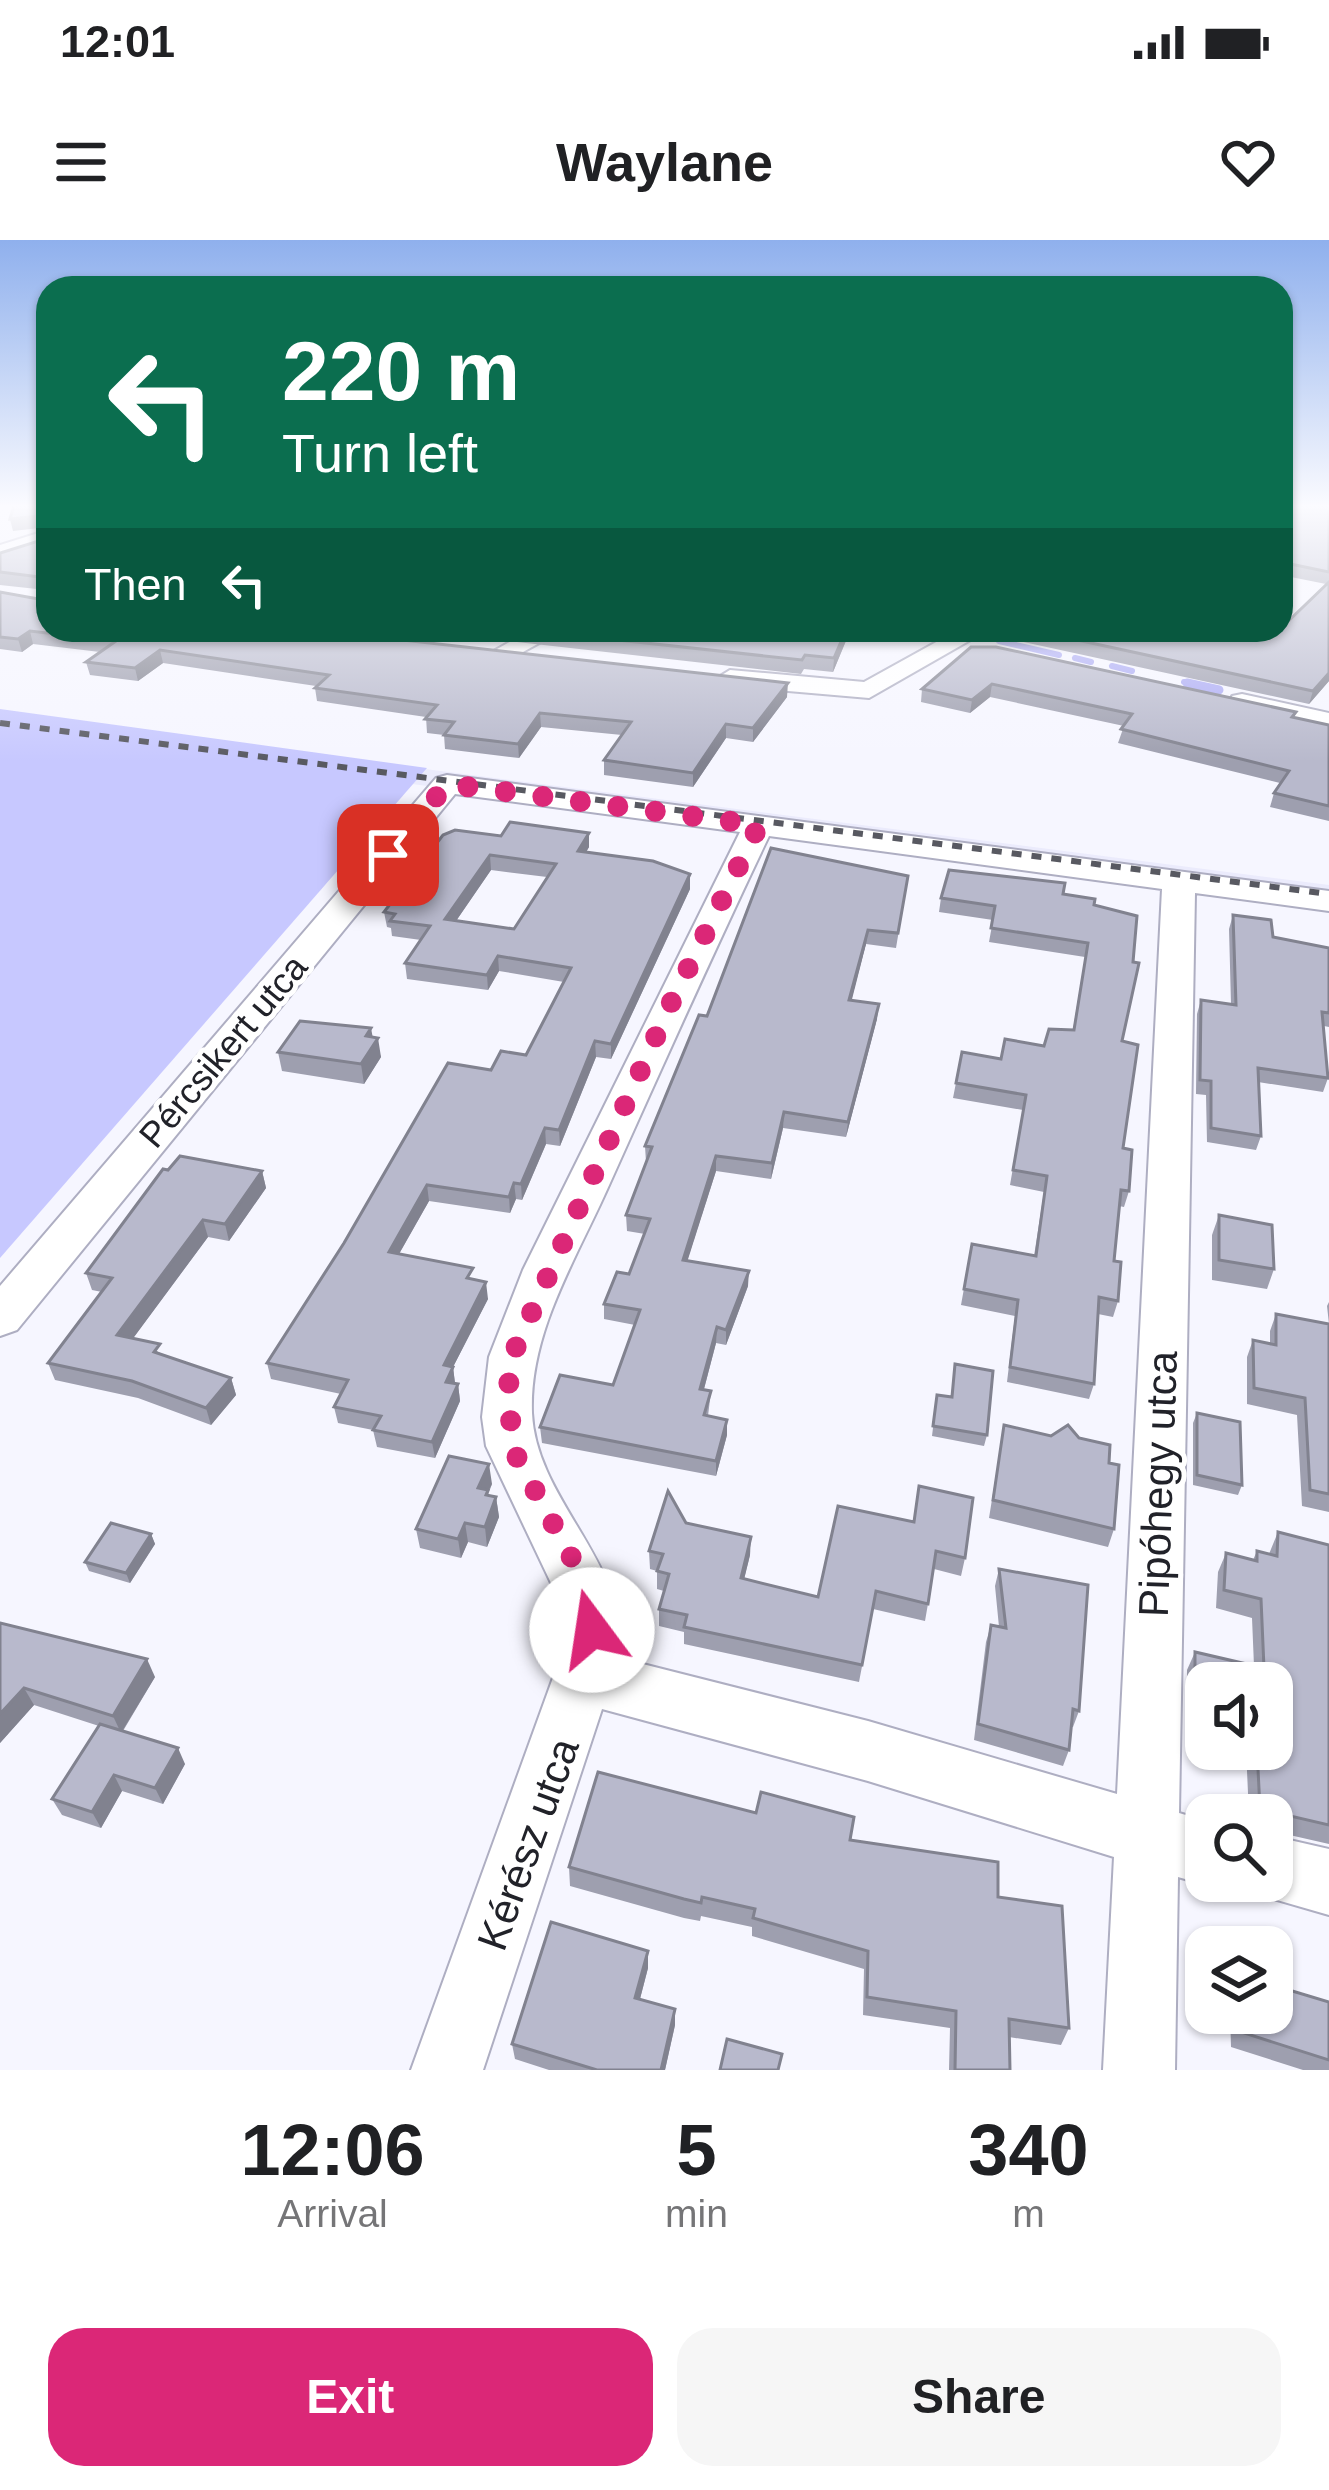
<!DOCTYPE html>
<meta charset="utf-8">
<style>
:root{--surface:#fff;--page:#f6f6f6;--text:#202124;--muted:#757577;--accent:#db2777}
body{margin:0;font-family:Arial,sans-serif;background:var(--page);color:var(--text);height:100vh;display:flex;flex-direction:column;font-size:45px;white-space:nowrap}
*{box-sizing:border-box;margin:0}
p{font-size:39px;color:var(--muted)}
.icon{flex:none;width:66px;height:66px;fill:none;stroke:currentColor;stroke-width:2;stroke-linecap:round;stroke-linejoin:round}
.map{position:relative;height:1830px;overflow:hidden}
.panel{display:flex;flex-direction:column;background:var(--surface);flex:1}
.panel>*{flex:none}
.banner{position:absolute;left:36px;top:36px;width:1257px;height:366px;border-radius:36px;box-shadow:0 3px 9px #0004;background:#0b6e4f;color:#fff;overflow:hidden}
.controls{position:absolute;left:1185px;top:1422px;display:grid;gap:24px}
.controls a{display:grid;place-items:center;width:108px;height:108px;border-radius:24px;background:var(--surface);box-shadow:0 3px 9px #0004;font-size:60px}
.pin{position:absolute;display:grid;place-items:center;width:102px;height:102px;color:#fff;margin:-51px;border-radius:24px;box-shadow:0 6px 18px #0006}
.me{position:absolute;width:132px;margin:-66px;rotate:346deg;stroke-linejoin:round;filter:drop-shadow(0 0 9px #0008)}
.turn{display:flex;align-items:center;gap:42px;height:252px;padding:0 48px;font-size:54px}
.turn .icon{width:156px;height:156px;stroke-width:2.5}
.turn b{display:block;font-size:84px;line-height:102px}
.then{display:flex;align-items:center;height:114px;padding:0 48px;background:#0003;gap:24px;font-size:45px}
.eta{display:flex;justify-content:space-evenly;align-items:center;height:204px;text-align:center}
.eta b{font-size:72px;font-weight:800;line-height:84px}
.cta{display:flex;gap:24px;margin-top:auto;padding:24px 48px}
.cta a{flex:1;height:138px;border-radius:36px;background:var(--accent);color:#fff;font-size:48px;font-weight:800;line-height:138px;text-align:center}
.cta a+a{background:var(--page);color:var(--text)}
.status{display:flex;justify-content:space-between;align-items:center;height:84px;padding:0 60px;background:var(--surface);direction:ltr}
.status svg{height:33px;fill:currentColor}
header{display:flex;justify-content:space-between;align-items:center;height:156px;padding:0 48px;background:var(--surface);font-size:54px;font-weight:800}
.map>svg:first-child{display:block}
</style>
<div class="status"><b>12:01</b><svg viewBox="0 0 49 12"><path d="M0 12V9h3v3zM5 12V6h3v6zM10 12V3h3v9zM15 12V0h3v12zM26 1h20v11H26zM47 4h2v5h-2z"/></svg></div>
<header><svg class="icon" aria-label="menu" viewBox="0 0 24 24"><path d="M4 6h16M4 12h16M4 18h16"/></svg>Waylane<svg class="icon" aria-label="heart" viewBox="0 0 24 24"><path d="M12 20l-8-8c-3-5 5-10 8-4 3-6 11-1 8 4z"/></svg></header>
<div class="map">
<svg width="1329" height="1830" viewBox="0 0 1329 1830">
<rect width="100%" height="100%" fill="#f6f6ff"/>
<!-- built -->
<path fill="#ebebfc" d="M425 529 1329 645V663L412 544Z"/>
<!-- green -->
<path fill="#c7c8ff" d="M0 469 427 528 0 1018Z"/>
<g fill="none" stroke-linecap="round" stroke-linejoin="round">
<!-- stream-far1 -->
<g stroke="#abaaf4" stroke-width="6">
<path d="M999 401 1059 415"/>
<path d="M1075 418 1091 422"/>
<path d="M1112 426 1132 431"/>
<path d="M1184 442 1201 446"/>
</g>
<!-- stream -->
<path stroke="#abaaf4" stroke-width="9" d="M1187 443 1219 450"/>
<defs>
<g id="minor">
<path d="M48 290V304L0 319V305Z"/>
<path d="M531 390H563L512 418H494L490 413Z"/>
<path d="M958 390H988L869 458 730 446 717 438 730 430 864 442Z"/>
<path d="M1242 454 1329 473V489L1232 468V456Z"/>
<path d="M447 535 1329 651V671L1195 653 1179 1573 1206 1581V1641H1217L1206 1645 1178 1637 1175 1830H1103L1114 1617 868 1541 602 1469 483 1830H411L562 1413 551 1343 486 1206 482 1177 489 1117 523 1030 740 592 455 554 17 1090 0 1096V1046L436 538ZM769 596 1162 649 1117 1554 868 1481 619 1418C632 1325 536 1262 532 1173 529 1091 578 1016 610 943 662 827 714 711 769 596Z"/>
<path d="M1272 1596 1329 1609V1675L1249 1652 1244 1641H1272Z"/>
</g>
</defs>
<!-- minor casing -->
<use href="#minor" stroke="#aeaec2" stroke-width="4"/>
<!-- minor -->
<use href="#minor" fill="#fff" fill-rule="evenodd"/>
<!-- rail -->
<path stroke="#585961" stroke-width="6" stroke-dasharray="10 10" stroke-linecap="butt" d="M0 483 1329 654"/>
</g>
<!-- wall -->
<g fill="#9e9faf" fill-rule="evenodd">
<path d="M1281 265H1329V441L1309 464 1019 401 1021 390H1225L1240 393 1278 391 1326 344 1281 335Z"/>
<path d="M48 298V390L787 457 753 502 726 498 693 547 604 535V520L622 495 541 487 519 518 445 509 444 495 427 493 426 477 317 461 315 448 316 446 163 423 138 441 90 435 86 422 100 412 33 404 22 412 0 409V352L44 360 46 350 0 345V346V313Z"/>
<path d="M409 390H913L896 401 850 391 833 432 804 429 801 434Z"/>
<path d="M971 407 1296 472 1294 478 1329 485V581L1270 567 1274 553 1280 543 1118 503 1124 486 990 457 970 473 921 462 922 449Z"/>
<path d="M589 593V607L586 612 690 649 611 819 596 817 560 906 546 904 522 960 516 959 510 973 429 961 399 1014 474 1040 488 1059 453 1127 455 1144H458L460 1161 435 1218 377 1207 373 1190 338 1183 334 1167 341 1154 271 1139 267 1123 491 830 526 815 564 742 499 731 488 750 407 739 405 723 421 700 392 696 391 688 387 687 384 672 501 596ZM491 630 547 637 514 689 456 681Z"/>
<path d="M908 636 896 708 866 704 851 761 877 779 846 897 783 888 771 939 716 931 687 1021 748 1046 726 1105 716 1103 704 1149 711 1151 708 1176 727 1195 716 1236 542 1203 540 1187 613 1145 635 1085 604 1079V1064L629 1034 645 994 627 991 626 975 646 922 645 906 707 776Z"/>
<path d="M1063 654 1094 665 1122 801 1123 908 1129 951 1124 967 1119 966 1114 1021 1118 1061 1113 1077 1098 1074 1094 1144 1089 1159 1007 1142 1015 1076 961 1065 972 1004 1034 1016 1044 952 1010 945 1023 870 953 858 962 812 1001 819 1044 806 1073 790 1085 717 989 702 993 680 939 672 941 658Z"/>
<path d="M1233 675 1273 697 1329 708V787L1324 786 1328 838 1323 852 1258 842 1261 896 1256 910 1207 902 1206 855 1196 854 1197 774 1201 760 1231 764 1229 689Z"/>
<path d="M373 797 381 817 364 844 282 831 278 812Z"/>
<path d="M262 931 266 948 229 1001 208 997 133 1098 164 1115 231 1138 236 1155 211 1185 138 1158 55 1140 48 1123 102 1052 92 1050 86 1033Z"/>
<path d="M1219 975 1274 1029 1267 1049 1212 1040V995Z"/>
<path d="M1329 1062V1272L1302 1266 1297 1175 1247 1164V1117L1253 1100 1270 1104V1091L1276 1074 1329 1084 1327 1066Z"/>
<path d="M955 1124 987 1195 984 1206 932 1196 937 1155 951 1157Z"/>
<path d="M1197 1173 1242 1245 1238 1255 1193 1245V1183Z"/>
<path d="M1004 1185 1051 1196 1079 1198 1109 1223 1114 1289 1108 1307 989 1278Z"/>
<path d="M492 1244 488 1255 496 1257 499 1277 487 1307 468 1302 461 1318 420 1308 416 1289Z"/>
<path d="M838 1266 965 1318 961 1336 934 1329 925 1381 873 1369 859 1442 684 1404V1392L659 1386V1369L664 1351 657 1349V1331L650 1329 649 1311 686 1283 750 1315 744 1339 818 1357Z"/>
<path d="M1278 1292 1329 1305V1604L1272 1591V1575H1249L1246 1509H1272V1443H1206V1492L1187 1487V1430L1195 1412 1254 1426 1252 1378 1216 1368 1218 1332 1226 1313 1253 1320 1257 1311 1269 1314Z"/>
<path d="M151 1294 155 1304 130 1343 89 1331 85 1322Z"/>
<path d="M999 1329 1079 1471 1073 1487H1071L1069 1510 1063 1526 974 1500 986 1402 991 1385 999 1387 995 1346Z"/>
<path d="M0 1383 155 1437 123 1491 185 1524 163 1564 122 1551 101 1588 62 1575 52 1559 99 1486 34 1465 0 1503Z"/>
<path d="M850 1600 998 1657 1069 1788 1061 1805 1009 1797 1010 1830H949L950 1788 863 1775 864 1729 752 1696V1687L701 1676 700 1681 684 1678 570 1646 569 1627Z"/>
<path d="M648 1711V1728L640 1759 675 1769V1785L665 1830H549L515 1819 512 1804Z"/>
<path d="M1279 1747 1329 1762V1830H1303L1231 1807 1230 1773H1272L1275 1753Z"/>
</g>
<!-- shaded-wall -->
<g fill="#81828f">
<path d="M48 275V287L13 291 10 279Z"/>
<path d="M846 390 850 391 833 432 834 418Z"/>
<path d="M897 390H913L896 401Z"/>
<path d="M30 391 33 404 22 412 18 399Z"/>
<path d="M160 410 163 423 138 441 135 428Z"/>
<path d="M1329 433V441L1309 464 1313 451Z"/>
<path d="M788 443 787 457 753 502V488Z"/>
<path d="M992 444 990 457 970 473 972 460Z"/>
<path d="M540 473 541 487 519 518 518 504Z"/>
<path d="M726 484V498L693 547V533Z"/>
<path d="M589 593V607L578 626V611Z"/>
<path d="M490 615 491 630 447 694 445 679Z"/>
<path d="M690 634V649L611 819V804Z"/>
<path d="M868 690 866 704 848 775 849 760Z"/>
<path d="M498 716 499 731 488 750 487 735Z"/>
<path d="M879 764 877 779 846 897 848 882Z"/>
<path d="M371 788 374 804 378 798 381 817 364 844 361 824 366 796Z"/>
<path d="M595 801 596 817 560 906 559 890Z"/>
<path d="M784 872 783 888 771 939 772 923Z"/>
<path d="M545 888 546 904 522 960 521 944Z"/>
<path d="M716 916V931L683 1035V1020Z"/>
<path d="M262 931 266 948 229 1001 225 984Z"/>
<path d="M514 943 516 959 510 973 509 957Z"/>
<path d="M427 945 429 961 391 1028 389 1012Z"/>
<path d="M203 980 208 997 123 1112 117 1095Z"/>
<path d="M749 1031 748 1046 726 1105V1090Z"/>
<path d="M486 1042 488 1059 453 1127 455 1143 448 1158 444 1125Z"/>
<path d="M717 1087 716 1103 700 1164V1149Z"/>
<path d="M231 1138 236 1155 211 1185 206 1168Z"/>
<path d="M458 1144 460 1161 435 1218 432 1202Z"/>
<path d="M727 1180V1195L716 1236V1221Z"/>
<path d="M489 1224 492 1244 488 1252 490 1270 478 1248Z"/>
<path d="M496 1257 499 1277 487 1307 485 1287Z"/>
<path d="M465 1283 468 1302 461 1318 458 1299Z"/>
<path d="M151 1294 155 1304 130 1343 126 1333Z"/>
<path d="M751 1297 750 1315 740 1356 741 1338Z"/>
<path d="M147 1419 155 1437 121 1493 113 1476Z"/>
<path d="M24 1448 34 1465 0 1503V1474Z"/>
<path d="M178 1508 185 1524 163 1564 155 1548Z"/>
<path d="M114 1535 122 1551 101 1588 92 1572Z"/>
<path d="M648 1711V1728L636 1774 635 1758Z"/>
<path d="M675 1769V1785L665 1830H661Z"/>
</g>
<!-- building -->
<g fill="#b8b9cc" stroke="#81828f" stroke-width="3" fill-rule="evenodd">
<path d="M14 265H48V279V275L10 279Z"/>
<path d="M1281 265H1329V332L1281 322Z"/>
<path d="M48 298V390H313L788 443 753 488 726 484 693 533 604 520 631 482 540 473 518 504 444 495 454 482 425 479 437 465 315 448 329 435 160 410 135 428 86 422 116 401 30 391 18 399 0 397V352L44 360 48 338 0 332V313Z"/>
<path d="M1329 342V433L1313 451 1031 390H1225L1240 393 1244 390 1278 391Z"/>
<path d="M526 390H846L834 418 805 415 802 420Z"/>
<path d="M971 407H996L1296 472 1292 477 1329 485V566L1274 553 1289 531 1121 489 1132 474 992 444 972 460 922 449Z"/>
<path d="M510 582 589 593 578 611 653 621 690 634 611 804 595 801 559 890 545 888 521 944 514 943 509 957 427 945 389 1012 473 1028 467 1038 486 1042 444 1125 453 1127 446 1142 458 1144 432 1202 373 1190 381 1176 334 1167 348 1140 267 1123 344 1003 448 823 491 830 501 811 526 815 571 728 498 716 487 735 405 723 430 686 390 681 395 674 384 672 443 595 455 590 501 596ZM490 615 556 624 514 689 445 679Z"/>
<path d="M771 608 908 636 898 693 868 690 849 760 879 764 848 882 784 872 772 923 716 916 683 1020 749 1031 726 1090 717 1087 700 1149 711 1151 704 1175 727 1180 716 1221 540 1187 560 1135 613 1145 640 1070 604 1064 617 1032 629 1034 650 979 626 975 652 907 645 906 699 775 707 776Z"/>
<path d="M949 630 1065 643 1063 654 1095 659 1094 665 1137 676 1133 722 1139 723 1122 801 1138 805 1123 908 1132 910 1129 951 1121 950 1114 1021 1121 1022 1118 1061 1099 1057 1094 1144 1010 1127 1018 1060 964 1049 972 1004 1036 1016 1047 936 1013 930 1026 855 956 843 962 812 1001 819 1005 799 1044 806 1049 789 1074 790 1088 703 991 688 995 666 941 658Z"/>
<path d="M1233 675 1271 680 1273 697 1329 708V773L1322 772 1328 838 1258 828 1261 896 1211 888V841L1200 840 1201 760 1236 765Z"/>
<path d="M300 781 371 788 366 796 378 798 361 824 278 812Z"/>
<path d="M180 916 262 931 225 984 203 980 117 1095 160 1104 154 1112 231 1138 206 1168 132 1141 48 1123 112 1038 86 1033 163 929 168 930Z"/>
<path d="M1219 975 1272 985 1274 1029 1219 1020Z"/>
<path d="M1276 1074 1329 1084V1254L1310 1250 1305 1158 1254 1148 1253 1100 1276 1105Z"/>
<path d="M955 1124 993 1131 987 1195 933 1186 937 1155 952 1157Z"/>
<path d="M1197 1173 1240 1182 1242 1245 1197 1235Z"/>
<path d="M1004 1185 1051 1196 1068 1185 1079 1198 1110 1205 1109 1223 1119 1225 1114 1289 993 1260Z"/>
<path d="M449 1216 489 1224 478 1248 488 1250 486 1255 496 1257 485 1287 465 1283 458 1299 416 1289Z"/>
<path d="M919 1246 973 1258 965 1318 936 1311 928 1364 876 1351 862 1425 684 1387 687 1375 659 1369 669 1334 657 1331 663 1314 649 1311 668 1251 686 1283 751 1297 741 1338 818 1357 838 1266 914 1282Z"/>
<path d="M111 1283 151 1294 126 1333 85 1322Z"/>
<path d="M1278 1292 1329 1305V1585L1260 1569 1257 1509H1272V1443H1206V1472L1195 1469V1412L1264 1428 1261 1359 1224 1350 1226 1313 1257 1321V1311L1277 1316Z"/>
<path d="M999 1329 1088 1345 1079 1471 1073 1469 1069 1510 978 1484 991 1385 1006 1388Z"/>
<path d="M0 1383 147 1419 113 1476 24 1448 0 1474Z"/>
<path d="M100 1484 178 1508 155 1548 114 1535 92 1572 52 1559Z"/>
<path d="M598 1532 756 1573 761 1552 854 1577 850 1600 998 1622V1657L1062 1666 1069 1788 1009 1779 1010 1830H955L956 1771 867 1757 868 1711 753 1678 755 1669 702 1657 701 1663 684 1659 569 1627Z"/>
<path d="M551 1682 648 1711 635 1758 675 1769 661 1830H597L512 1804Z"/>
<path d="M1279 1747 1329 1762V1820L1241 1792V1773H1272V1752L1280 1754Z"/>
<path d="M727 1799 782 1814 778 1830H720Z"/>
</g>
<!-- sky -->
<linearGradient id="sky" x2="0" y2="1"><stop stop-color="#8fb0ed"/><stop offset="0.51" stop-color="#fbfbff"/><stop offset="1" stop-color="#fbfbff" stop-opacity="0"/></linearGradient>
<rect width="1329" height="522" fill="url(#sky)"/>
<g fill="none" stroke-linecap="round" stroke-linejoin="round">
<!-- route -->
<path stroke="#db2777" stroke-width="21" stroke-dasharray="0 37.8" d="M388 615 447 544 759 585 670 765 508 1125 512 1208 575 1324 592 1390"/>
</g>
<g text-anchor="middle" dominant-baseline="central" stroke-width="10" stroke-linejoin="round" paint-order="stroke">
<!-- street labels -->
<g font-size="36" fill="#212229" stroke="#fff">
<text transform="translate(223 811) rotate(-50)">Pércsikert utca</text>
</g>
<!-- near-street labels -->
<g font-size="42" fill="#212229" stroke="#fff">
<text transform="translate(1158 1244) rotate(-88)">Pipóhegy utca</text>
<text transform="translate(528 1604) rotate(-70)">Kérész utca</text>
</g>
</g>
</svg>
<div class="controls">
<a><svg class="icon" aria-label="sound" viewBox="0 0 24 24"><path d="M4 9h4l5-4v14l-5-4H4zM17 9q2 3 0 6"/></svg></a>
<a><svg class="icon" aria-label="search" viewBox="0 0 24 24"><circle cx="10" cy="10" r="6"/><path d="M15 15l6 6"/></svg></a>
<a><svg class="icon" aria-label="layers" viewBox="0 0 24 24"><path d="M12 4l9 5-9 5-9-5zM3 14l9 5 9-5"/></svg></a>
</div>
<div class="pin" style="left:388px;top:615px;background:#d93025"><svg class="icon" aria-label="arrive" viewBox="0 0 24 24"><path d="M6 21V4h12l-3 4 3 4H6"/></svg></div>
<svg class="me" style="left:592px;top:1390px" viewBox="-20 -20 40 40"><circle r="19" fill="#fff"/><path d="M0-13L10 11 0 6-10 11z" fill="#db2777"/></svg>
<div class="banner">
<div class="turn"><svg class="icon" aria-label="left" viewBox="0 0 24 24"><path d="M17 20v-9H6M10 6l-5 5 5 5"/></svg><div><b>220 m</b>Turn left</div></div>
<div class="then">Then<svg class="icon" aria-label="left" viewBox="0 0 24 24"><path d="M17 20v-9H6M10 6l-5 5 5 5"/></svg></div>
</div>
</div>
<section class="panel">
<div class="eta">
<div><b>12:06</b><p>Arrival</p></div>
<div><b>5</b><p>min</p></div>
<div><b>340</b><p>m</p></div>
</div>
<div class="cta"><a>Exit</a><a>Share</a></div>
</section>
